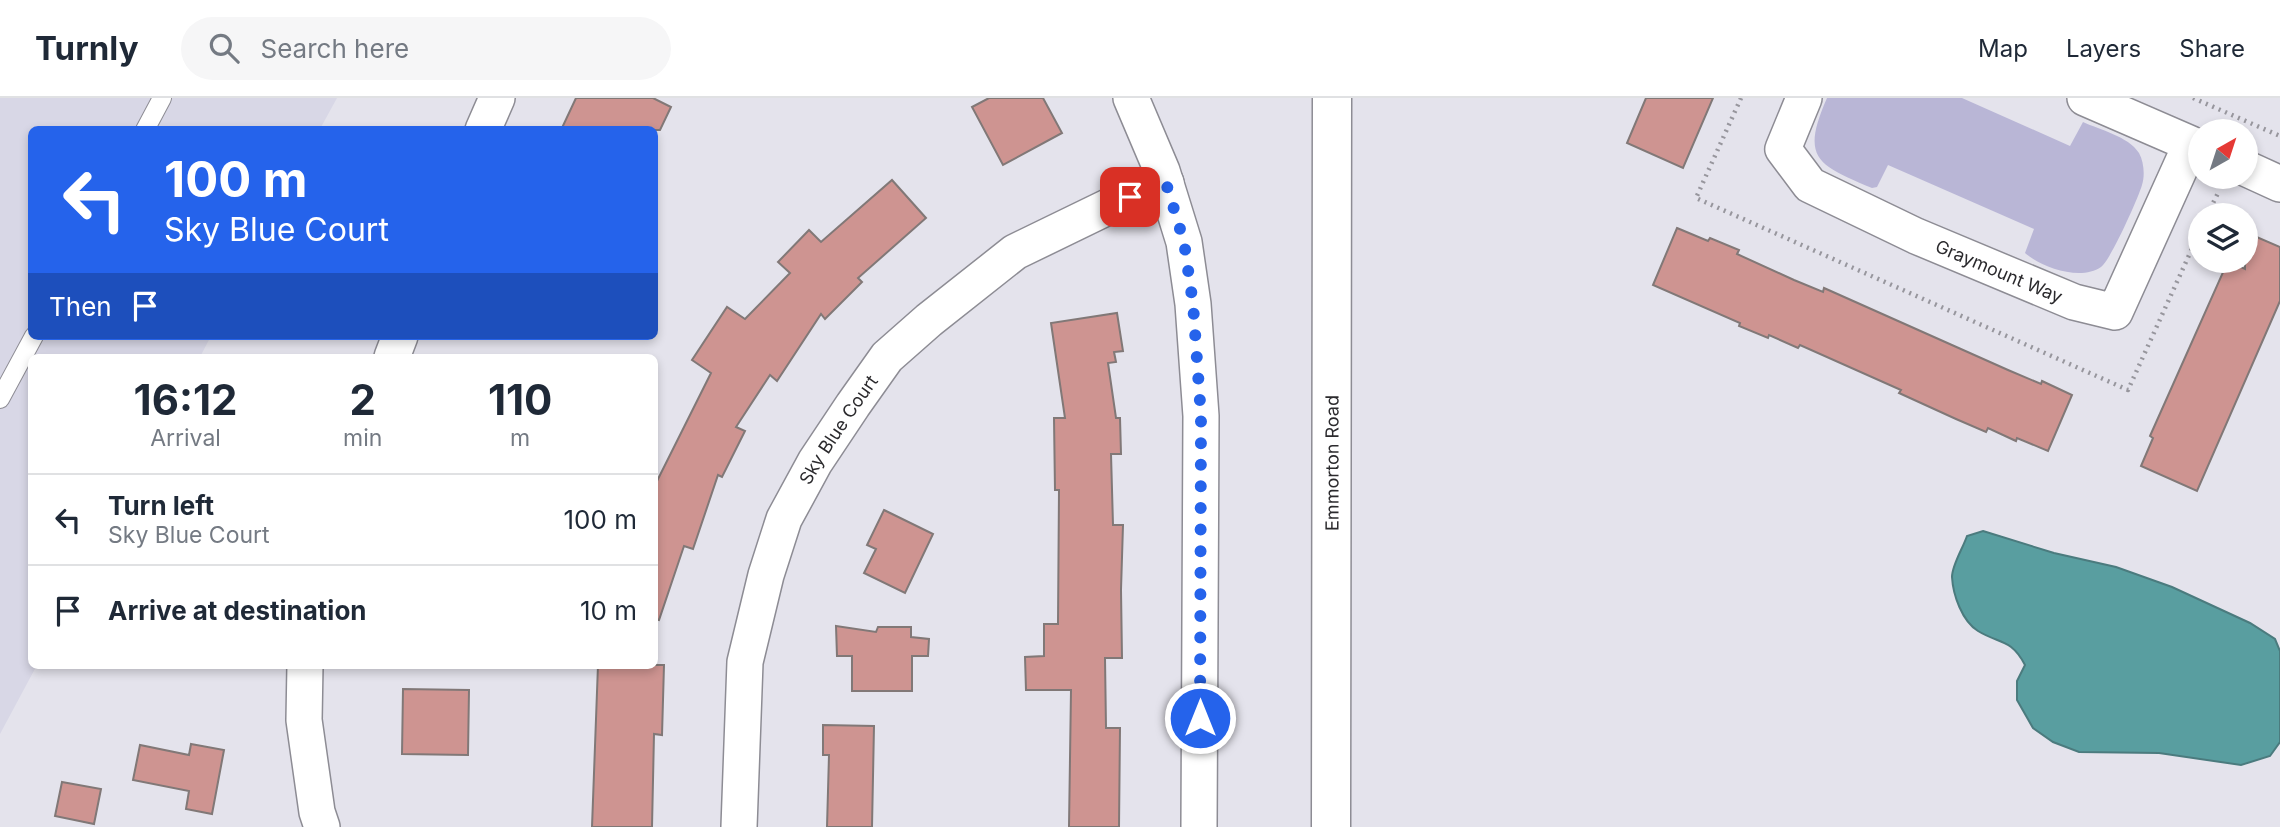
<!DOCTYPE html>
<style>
:root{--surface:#fff;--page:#f6f6f7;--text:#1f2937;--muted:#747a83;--line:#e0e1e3}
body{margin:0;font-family:Inter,sans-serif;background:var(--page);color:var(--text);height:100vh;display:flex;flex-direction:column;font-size:26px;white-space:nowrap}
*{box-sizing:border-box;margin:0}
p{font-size:23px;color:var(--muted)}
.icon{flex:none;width:38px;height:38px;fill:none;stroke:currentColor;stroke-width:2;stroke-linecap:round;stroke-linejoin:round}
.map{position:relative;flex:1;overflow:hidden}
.sheet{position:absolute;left:28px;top:256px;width:630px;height:315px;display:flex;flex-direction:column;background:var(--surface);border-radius:10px;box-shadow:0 4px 10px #0003}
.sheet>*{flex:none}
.top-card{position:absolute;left:28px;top:28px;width:630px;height:214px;border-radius:10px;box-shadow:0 4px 10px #0003;background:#2563eb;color:#fff;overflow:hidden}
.needle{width:46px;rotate:39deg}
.fabs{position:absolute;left:2188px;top:21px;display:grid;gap:14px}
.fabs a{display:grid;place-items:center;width:70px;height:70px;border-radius:50%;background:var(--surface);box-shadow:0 4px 10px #0003;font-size:35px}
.pin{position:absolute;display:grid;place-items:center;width:60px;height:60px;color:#fff;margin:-30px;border-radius:14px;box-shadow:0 4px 10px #0006}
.me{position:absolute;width:77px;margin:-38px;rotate:0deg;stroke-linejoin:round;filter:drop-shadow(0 0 5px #0008)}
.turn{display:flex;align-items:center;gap:24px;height:147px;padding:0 21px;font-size:32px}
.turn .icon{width:91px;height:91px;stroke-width:2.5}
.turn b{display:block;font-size:49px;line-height:60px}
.then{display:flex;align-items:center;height:66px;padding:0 21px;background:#0003;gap:14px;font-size:26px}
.eta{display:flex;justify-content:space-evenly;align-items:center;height:119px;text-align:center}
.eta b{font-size:42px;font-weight:700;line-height:49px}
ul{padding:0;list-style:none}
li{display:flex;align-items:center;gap:21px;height:91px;padding:0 21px;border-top:2px solid var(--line)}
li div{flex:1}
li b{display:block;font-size:26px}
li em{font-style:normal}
header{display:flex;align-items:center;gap:42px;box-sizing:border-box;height:98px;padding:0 35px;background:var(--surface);border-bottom:2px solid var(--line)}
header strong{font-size:33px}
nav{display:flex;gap:38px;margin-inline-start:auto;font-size:24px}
.search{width:490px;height:63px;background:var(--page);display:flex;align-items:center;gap:18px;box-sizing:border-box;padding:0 24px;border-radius:38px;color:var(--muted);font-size:26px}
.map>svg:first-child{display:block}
</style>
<header>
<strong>Turnly</strong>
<div class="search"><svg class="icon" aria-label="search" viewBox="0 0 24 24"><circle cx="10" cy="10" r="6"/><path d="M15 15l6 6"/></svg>Search here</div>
<nav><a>Map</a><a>Layers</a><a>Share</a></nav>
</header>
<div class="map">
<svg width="2280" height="729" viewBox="0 0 2280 729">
<rect width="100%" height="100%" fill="#e4e3ec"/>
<!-- built -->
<path fill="#d8d7e6" d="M0 0H337L320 31 32 32V238H211L200 259H32V567H37L0 636Z"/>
<!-- green -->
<path fill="#b9b6d6" d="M1827 0H1962L2070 48 2083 24C2100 32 2128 38 2139 55 2144 64 2145 78 2142 87 2138 101 2110 163 2101 169 2081 183 2042 170 2025 155L2034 131 1888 67 1877 89 1872 90C1818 67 1800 61 1827 0Z"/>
<!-- water -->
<path fill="#599ea0" stroke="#4b7b7e" stroke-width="2" d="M1983 433 2054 455 2116 469 2172 489 2250 525 2275 541 2280 553V644L2270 658 2241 667 2159 655 2079 654 2053 644 2033 630 2017 602V583L2025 567C2011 540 1999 546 1978 533 1962 523 1953 497 1952 479 1952 467 1963 450 1967 438Z"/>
<!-- building -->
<g fill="#ce9491" stroke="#817877" stroke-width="2">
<path d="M576 0H653L671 9 660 32H561Z"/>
<path d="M989 0H1043L1062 35 1003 67 972 9Z"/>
<path d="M1646 0H1713L1683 70 1627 45Z"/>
<path d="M892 82 926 120 858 180 862 184 825 221 821 216 777 283 770 277 736 329 745 333 722 379 718 377 693 451 684 448 659 522 654 521V389L711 275 692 262 727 209 745 221 790 175 778 164 809 132 821 144Z"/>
<path d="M1677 130 1708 143 1710 140 1739 152 1737 156 1794 182 1823 194 1824 190 2008 272 2041 286 2042 283 2072 297 2048 353 2017 340 2016 343 1988 330 1986 334 1956 321 1899 295 1901 292 1800 247 1798 250 1769 237 1768 240 1739 228 1740 225 1653 187Z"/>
<path d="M2245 134 2280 149V203L2197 393 2141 368 2153 340 2150 338 2228 163 2245 171Z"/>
<path d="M1117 215 1123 253 1114 254 1116 264 1108 265 1116 320H1120L1121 356H1111L1113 427H1123L1121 492 1122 560H1105L1106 630H1120L1119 729H1069L1071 592H1026L1025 559 1044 558V526H1058L1059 392H1055L1054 320H1065L1051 225Z"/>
<path d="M884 412 933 436 905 495 864 475 876 451 867 447Z"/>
<path d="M836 528 876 534 878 529H911V539L929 541 928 558H912V593H852V558H837Z"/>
<path d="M598 567H664L662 637 654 636 652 729H592Z"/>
<path d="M403 591 469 592 468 657 402 656Z"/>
<path d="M823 627 874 628 872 729H827L829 657H823Z"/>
<path d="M191 646 224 652 212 716 186 711 189 693 133 682 140 647 189 657Z"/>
<path d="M62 684 101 691 94 726 55 718Z"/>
</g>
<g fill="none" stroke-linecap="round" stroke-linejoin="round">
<defs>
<g id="lane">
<path d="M145 32 162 0"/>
<path d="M0 301 34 238"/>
</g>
<g id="street">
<path d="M1131 0 1162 73 1184 144 1193 206 1201 318 1199 729"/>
<path id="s1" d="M1804 0 1783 51 1810 87 1916 138 2074 204 2115 214 2191 46 2085 0"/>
<path d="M483 32 497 0"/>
<path d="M2245 70 2280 86"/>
<path d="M392 259 400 238"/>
<path d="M305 567 304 622 317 714 322 729"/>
<path id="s2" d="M739 729 745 564 766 477 784 421 815 364 853 307 887 259 929 222 1015 154 1120 103 1166 85"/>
</g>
<g id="secondary">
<path id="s3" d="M1331 729 1332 0"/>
</g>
</defs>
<!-- lane casing -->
<use href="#lane" stroke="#8d8c94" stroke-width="20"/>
<!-- street casing -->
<use href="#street" stroke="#8d8c94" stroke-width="38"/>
<!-- secondary casing -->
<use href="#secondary" stroke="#8d8c94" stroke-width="41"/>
<!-- path -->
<g stroke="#97969d" stroke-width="4.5" stroke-dasharray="2 5" stroke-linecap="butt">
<path d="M1741 0 1696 100 2128 292 2200 133"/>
<path d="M2193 0 2280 38"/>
<path d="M2207 117 2219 93"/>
</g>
<!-- lane -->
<use href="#lane" stroke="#fff" stroke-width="18"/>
<!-- street -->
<use href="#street" stroke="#fff" stroke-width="35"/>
<!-- secondary -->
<use href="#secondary" stroke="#fff" stroke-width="38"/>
</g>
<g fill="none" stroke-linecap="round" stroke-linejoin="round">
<!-- route -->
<path stroke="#2563eb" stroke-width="12" stroke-dasharray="0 21.6" d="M1130 99 1166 85 1184 144 1193 206 1201 318 1200 620"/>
</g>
<g text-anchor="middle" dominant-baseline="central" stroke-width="5" stroke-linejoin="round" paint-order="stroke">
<!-- street labels -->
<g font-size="18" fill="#2b2a2d" stroke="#fff">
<text stroke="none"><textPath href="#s1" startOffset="308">Graymount Way</textPath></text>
<text stroke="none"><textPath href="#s2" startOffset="418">Sky Blue Court</textPath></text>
<text stroke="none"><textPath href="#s3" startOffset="364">Emmorton Road</textPath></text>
</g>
</g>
</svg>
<div class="fabs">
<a><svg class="needle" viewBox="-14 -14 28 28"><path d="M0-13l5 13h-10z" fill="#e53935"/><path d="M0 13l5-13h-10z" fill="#747a83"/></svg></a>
<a><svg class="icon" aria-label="layers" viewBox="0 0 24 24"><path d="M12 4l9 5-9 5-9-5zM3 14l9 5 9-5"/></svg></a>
</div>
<div class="pin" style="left:1130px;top:99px;background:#d93025"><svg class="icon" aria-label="arrive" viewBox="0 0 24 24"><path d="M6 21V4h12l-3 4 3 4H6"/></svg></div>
<svg class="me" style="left:1200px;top:620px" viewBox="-20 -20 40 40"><circle r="17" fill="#2563eb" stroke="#fff" stroke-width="3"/><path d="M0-11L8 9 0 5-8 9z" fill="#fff"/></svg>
<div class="top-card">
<div class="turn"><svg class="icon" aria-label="left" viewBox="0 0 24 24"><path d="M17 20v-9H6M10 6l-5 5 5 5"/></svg><div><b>100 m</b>Sky Blue Court</div></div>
<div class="then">Then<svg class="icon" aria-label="arrive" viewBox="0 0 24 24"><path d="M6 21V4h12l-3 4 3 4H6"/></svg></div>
</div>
<section class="sheet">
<div class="eta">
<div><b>16:12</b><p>Arrival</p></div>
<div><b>2</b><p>min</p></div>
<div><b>110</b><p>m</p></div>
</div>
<ul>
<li><svg class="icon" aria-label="left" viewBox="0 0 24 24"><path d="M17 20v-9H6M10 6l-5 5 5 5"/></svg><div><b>Turn left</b><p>Sky Blue Court</p></div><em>100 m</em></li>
<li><svg class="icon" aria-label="arrive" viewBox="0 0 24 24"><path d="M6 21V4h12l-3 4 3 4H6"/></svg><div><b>Arrive at destination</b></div><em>10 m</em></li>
</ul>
</section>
</div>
